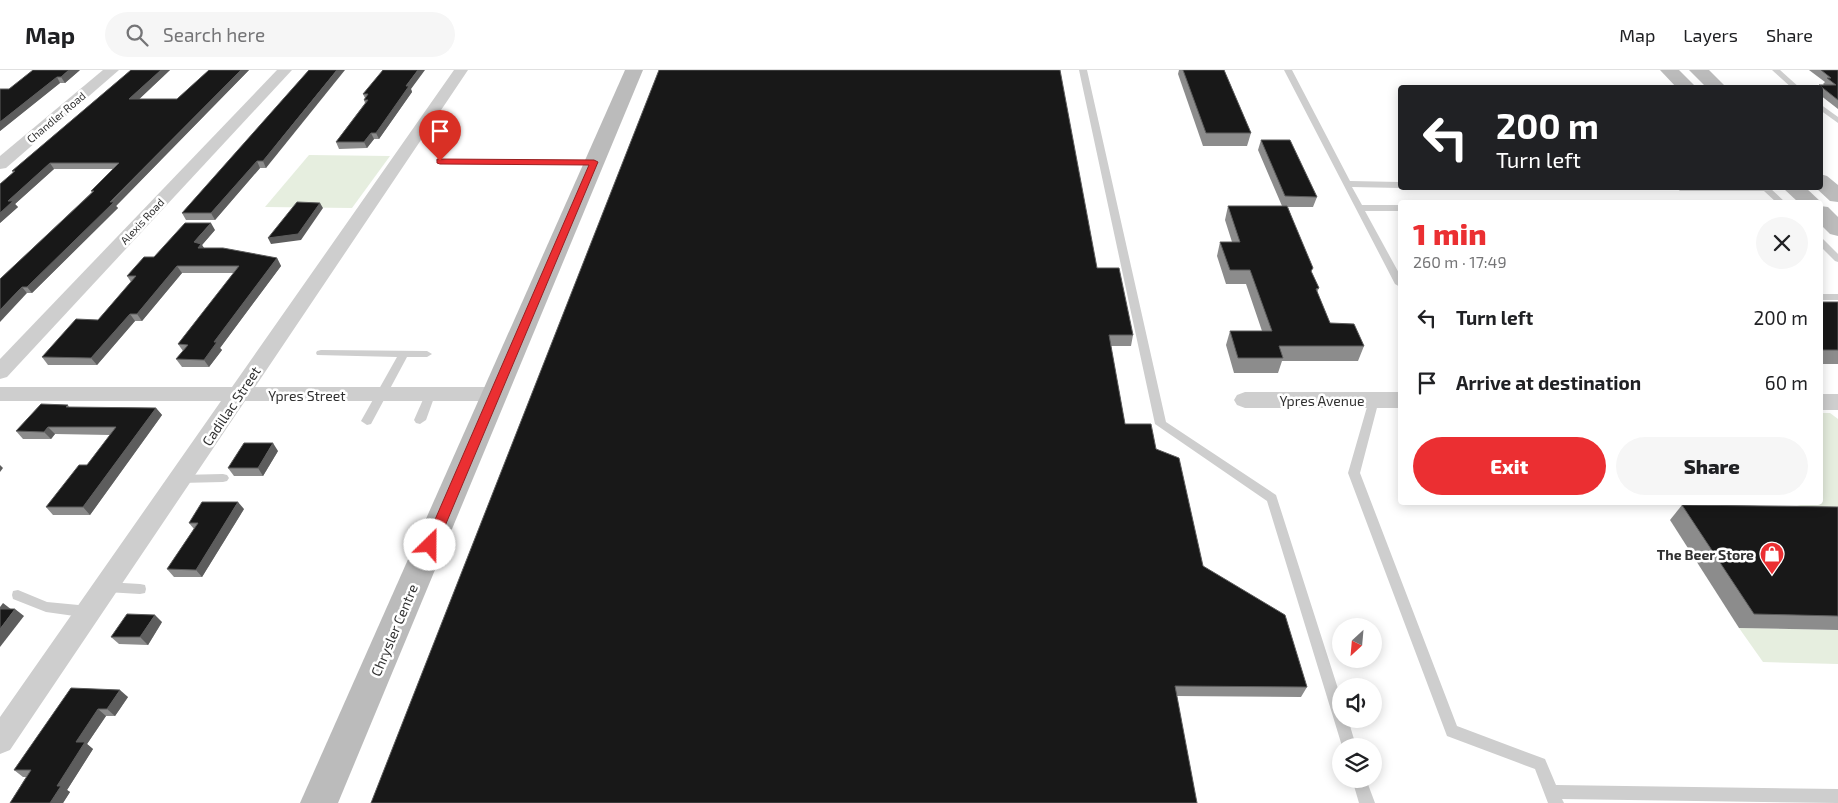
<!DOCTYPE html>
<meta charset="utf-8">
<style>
:root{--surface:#fff;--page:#f6f6f6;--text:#202124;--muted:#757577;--line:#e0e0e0;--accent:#eb2f32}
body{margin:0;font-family:"Exo 2",sans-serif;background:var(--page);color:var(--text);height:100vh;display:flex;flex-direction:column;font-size:19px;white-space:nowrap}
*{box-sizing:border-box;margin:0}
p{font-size:16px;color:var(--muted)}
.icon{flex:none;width:28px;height:28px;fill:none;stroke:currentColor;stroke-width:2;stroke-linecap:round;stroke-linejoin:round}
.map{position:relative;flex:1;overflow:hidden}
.details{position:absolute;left:1398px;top:130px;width:425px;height:305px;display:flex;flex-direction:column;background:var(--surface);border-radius:5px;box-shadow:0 2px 12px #0003}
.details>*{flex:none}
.guide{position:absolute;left:1398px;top:15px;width:425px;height:105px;border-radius:5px;box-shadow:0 2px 12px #0003;background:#202124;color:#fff;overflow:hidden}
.needle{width:32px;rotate:206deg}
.fabs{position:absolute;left:1332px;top:548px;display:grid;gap:10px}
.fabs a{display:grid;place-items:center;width:50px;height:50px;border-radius:50%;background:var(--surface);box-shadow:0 2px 12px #0003;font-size:25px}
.pin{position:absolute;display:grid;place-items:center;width:42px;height:42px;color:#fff;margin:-51px -21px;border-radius:50% 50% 50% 0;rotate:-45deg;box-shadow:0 0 5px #0007}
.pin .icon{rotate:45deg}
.me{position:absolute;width:55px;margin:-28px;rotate:23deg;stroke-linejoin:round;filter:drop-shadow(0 0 4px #0008)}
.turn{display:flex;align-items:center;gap:18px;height:105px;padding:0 15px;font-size:22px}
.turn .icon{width:65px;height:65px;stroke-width:2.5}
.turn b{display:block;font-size:35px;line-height:42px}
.round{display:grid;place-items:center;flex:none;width:52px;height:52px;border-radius:26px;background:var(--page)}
.headline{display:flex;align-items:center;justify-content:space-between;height:85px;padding:0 15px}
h1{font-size:30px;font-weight:800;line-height:38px;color:var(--accent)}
.primary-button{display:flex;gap:10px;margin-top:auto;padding:10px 15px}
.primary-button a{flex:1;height:58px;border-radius:30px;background:var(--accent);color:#fff;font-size:20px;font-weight:800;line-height:58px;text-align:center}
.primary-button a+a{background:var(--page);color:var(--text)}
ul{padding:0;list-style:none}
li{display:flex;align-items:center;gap:15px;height:65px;padding:0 15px}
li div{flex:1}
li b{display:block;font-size:19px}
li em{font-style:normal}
header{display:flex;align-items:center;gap:30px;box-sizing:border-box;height:70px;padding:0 25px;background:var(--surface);border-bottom:1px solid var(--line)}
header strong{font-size:24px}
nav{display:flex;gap:28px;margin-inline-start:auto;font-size:18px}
.search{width:350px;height:45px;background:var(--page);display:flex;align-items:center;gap:12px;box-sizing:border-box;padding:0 18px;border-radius:28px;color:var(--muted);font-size:19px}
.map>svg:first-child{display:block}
</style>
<header>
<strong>Map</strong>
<div class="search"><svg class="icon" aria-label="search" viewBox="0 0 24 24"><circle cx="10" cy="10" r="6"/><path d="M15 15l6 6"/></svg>Search here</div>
<nav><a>Map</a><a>Layers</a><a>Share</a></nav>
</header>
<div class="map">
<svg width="1838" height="733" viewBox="0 0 1838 733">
<rect width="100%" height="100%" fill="#fff"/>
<!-- green -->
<g fill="#e6eedf">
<path d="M309 85 390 86 352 138 265 137Z"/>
<path d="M1820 343H1830L1838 349V452L1790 438 1807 433 1820 432Z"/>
<path d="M1739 558 1838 560V594L1763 592Z"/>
</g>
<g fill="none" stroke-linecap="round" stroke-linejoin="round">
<!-- lane -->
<g fill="#cecece" fill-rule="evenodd">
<path d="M1079 0H1087L1166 352 1276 425 1341 628V649H1348L1356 676H1342L1267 431 1155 354Z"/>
<path d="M1284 0H1292L1350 111 1400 112V118L1352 117 1362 135H1400V141H1365L1400 205V217L1395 214Z"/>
<path d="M1772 0H1780L1800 18H1792Z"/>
<path d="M1820 34 1838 47V53L1820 40Z"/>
<path d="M437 89 594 90 598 92 594 94 440 93 436 91Z"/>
<path d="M1676 118H1770L1785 132H1776L1764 121H1680Z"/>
<path d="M1820 168 1823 169 1838 184V192L1835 191 1820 176Z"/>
<rect x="1820" y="224" width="18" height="6"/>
<path d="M321 280 427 281 432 284 427 287H407L371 354 367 355 361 351 397 287 317 285 316 283 317 281Z"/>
<path d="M430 321 435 325 426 350 420 354 416 353 414 350 425 325Z"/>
<path d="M1374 326 1379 330 1360 403 1457 656 1545 689 1556 715 1838 719V733L1562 729 1564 733H1548L1535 699 1447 666 1348 403 1369 330Z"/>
<path d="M223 404 227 405 229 408 227 411 223 412 180 413 176 412 174 409 176 406 180 405Z"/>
<path d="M106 512 140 514 145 515 146 519 145 523 140 524 106 522 101 521 100 517 101 513Z"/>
<path d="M18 520 47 532 89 536 94 538 96 542 94 546 89 548 46 542 13 529 12 525 13 521Z"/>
<path d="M1352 709H1366L1375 733H1359Z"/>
</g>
<!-- street -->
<g fill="#cecece" fill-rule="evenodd">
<path d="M103 0H119L6 98 0 99V86Z"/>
<path d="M277 0H292L7 307 0 309V289Z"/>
<path d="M454 0H468L255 317H495L503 319 506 324 503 329 495 331H245L10 680 0 684V647L221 331H0V317H232Z"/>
<path d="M1245 322H1400V338H1245L1237 335 1234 330 1237 325Z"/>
<rect x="1820" y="324" width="18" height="16"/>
</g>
<!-- secondary -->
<g fill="#bbb" fill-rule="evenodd">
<path d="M625 0H643L338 733H300Z"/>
<path d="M1660 0H1679L1697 18H1677Z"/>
<path d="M1689 0H1709L1727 18H1707Z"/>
<path d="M1820 104 1827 106 1838 115V132L1830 131 1816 118H1820Z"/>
<path d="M1783 118H1806L1821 132H1798Z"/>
<path d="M1820 136 1828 137 1838 147V166L1830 164 1820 154Z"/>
</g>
</g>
<!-- wall -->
<g fill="#8c8c8c" fill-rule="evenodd">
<path d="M80 0 65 13H60L0 61V19H9Z"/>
<path d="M131 0H249L116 136 118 138 32 223H27L0 209 92 122 91 121 113 99H54L15 134 18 137 0 153 13 102 12 101ZM170 0H209L177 29H139Z"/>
<path d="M309 0 266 98H260L215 150H186L182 143Z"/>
<path d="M659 0 1097 198 1133 265 1131 276H1111L1125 354 1156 379 1203 496 1307 617 1301 627 1177 626Z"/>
<path d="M1179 0H1224L1251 63 1247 76H1203L1178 4Z"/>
<path d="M1809 0H1838V39L1820 25V18H1817L1819 15H1824L1823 14 1825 12Z"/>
<path d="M411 19 412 22 379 69H374L367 78 339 79 336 72 365 33 364 30 365 28 363 24Z"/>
<path d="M1261 70 1317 127 1313 137H1288L1312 203 1319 218 1317 222 1330 253 1364 276 1358 291H1282L1278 303H1234L1226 275 1230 261H1262L1246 214H1226L1217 186 1220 172H1232L1225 150 1228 136H1282L1258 80Z"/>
<path d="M215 160 202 175 204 178 277 188 281 196 220 278 222 280 209 297H182L176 289 183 281 178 274 234 203H182L142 251H135L97 295H48L42 287 98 250 131 212 127 206 154 187Z"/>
<rect x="1820" y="232" width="18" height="62"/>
<path d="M68 335 69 337 156 338 162 345 90 445H53L46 437 87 395 110 365 55 364 51 369H23L16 361Z"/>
<path d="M278 381 263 406H234L228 398Z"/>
<path d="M1682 435 1838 437V560L1739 558 1670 450Z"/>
<path d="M244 439 202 507H174L167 499 194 459 189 453Z"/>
<path d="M162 552 148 575 119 574 111 567Z"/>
<path d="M71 618 128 627 115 646H106L87 674 93 679 67 720 70 722 63 733H10L26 707H23L14 700Z"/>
</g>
<!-- shaded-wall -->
<g fill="#5d5d5d">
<path d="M69 0H80L65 13 61 7Z"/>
<path d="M161 0H170L133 35 129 29Z"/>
<path d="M241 0H249L116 136 118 138 32 223 27 217Z"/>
<path d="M337 0H345L266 98 263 91Z"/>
<path d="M418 0H425L411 19 412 22 379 69 376 63 406 16Z"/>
<path d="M57 7 60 13 0 61V52Z"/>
<path d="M371 63 374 69 367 78 364 72Z"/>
<path d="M257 91 260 98 215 150 211 143Z"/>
<path d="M50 93 54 99 15 134 18 137 0 153V143L8 131Z"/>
<path d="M320 133 323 138 301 170 271 174 268 168Z"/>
<path d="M211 153 215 160 202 175 206 181 202 185 194 172Z"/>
<path d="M277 188 281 196 220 278 222 280 209 297 204 290 214 272Z"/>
<path d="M177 196 182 203 142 251 137 244Z"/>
<path d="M22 217 27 223 0 252V240Z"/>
<path d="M130 244 135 251 97 295 91 288Z"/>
<path d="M156 338 162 345 90 445 83 437Z"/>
<path d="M48 357 55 364 51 369 44 362Z"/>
<path d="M273 373 278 381 263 406 258 398Z"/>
<path d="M0 395 3 398 0 402Z"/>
<path d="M238 432 244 439 202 507 196 500Z"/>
<path d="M3 533 12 540H0V537Z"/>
<path d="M15 539 24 546 0 577V559Z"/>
<path d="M155 545 162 552 148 575 140 567Z"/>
<path d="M120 620 128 627 115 646 107 639Z"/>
<path d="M98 639 106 646 87 674 93 679 67 720 70 722 63 733H50L76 672Z"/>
</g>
<!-- building -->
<g fill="#181818" stroke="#5d5d5d">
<path d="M33 0H69L61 7H57L0 52V19H9Z"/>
<path d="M131 0H161L129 29H177L209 0H241L110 132H114L27 217H22L0 240V209L94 121H91L119 93H50L8 131H13L0 143V114L15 101H12Z"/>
<path d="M309 0H337L263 91H257L211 143H182Z"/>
<path d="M383 0H418L406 16H409L376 63H371L364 72H336L368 30H364L368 24H363Z"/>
<path d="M659 0H1060L1097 198H1119L1133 265H1109L1125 354H1151L1156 379 1179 388 1203 496 1285 545 1307 617 1175 616 1197 733H371Z"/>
<path d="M1183 0H1224L1251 63H1206Z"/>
<path d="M1821 0H1838V30L1819 15H1836L1827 8H1831Z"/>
<path d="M1261 70H1290L1317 127 1285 126Z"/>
<path d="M297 132 320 133 298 164 268 168Z"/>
<path d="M1228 136H1287L1313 198 1311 201 1319 218 1316 219 1330 253 1354 254 1364 276H1279L1283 288H1238L1230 261H1272L1250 200H1230L1220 172H1240Z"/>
<path d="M185 153H211L194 172 201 174 198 178H223L277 188 214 272H217L204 290 176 289 188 275 178 274 239 196H177L137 244H130L91 288 42 287 76 249 98 250 136 206H127L144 187H154Z"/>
<rect x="1820" y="232" width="18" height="48"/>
<path d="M41 334 68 335 66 337 156 338 83 437H46L79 395H87L116 357H48L44 362 16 361Z"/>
<path d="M244 373H273L258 398H228Z"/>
<path d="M202 432H238L196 500 167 499 198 453H189Z"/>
<path d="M1682 435 1838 437V546L1754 544Z"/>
<path d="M0 539H15L0 559Z"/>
<path d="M127 544 155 545 140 567H111Z"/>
<path d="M71 618 120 620 107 639H98L76 672H85L57 716H61L50 733H10L31 700H14Z"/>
</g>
<!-- route -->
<path fill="#eb2f32" stroke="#991f20" d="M437 89 594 90 598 92 437 475 430 480 424 475 589 95 440 94 437 93Z"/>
<!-- icons -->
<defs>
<symbol id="shop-pin" viewBox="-11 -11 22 30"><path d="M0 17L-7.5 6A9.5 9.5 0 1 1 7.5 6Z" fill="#eb2f32" stroke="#fff"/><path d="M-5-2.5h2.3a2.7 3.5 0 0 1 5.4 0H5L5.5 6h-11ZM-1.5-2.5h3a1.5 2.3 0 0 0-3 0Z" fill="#fff"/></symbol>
</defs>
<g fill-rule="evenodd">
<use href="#shop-pin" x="1758" y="470" width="28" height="38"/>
</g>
<g text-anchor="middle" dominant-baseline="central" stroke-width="5" stroke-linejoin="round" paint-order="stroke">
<!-- far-street labels -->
<g font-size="11" fill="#313131" stroke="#fff">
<text transform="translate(56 47) rotate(-40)">Chandler Road</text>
<text transform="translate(142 151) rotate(-47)">Alexis Road</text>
</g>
<!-- street labels -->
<g font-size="14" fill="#313131" stroke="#fff">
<text x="307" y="325">Ypres Street</text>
<text x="1322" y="330">Ypres Avenue</text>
<text transform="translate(231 336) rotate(-56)">Cadillac Street</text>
<text transform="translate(394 560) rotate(-67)">Chrysler Centre</text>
</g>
<!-- poi labels -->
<g font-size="14" font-weight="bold" fill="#313131" stroke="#fff" text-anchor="end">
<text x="1754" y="484">The Beer Store</text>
</g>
</g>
</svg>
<div class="fabs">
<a><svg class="needle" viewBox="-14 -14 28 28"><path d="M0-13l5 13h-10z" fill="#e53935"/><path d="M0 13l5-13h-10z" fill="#757577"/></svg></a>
<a><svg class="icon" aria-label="sound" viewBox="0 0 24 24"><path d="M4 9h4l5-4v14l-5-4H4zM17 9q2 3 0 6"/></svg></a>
<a><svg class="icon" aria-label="layers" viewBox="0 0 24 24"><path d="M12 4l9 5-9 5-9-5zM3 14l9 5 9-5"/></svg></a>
</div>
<div class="pin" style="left:440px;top:91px;background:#d93025"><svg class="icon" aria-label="arrive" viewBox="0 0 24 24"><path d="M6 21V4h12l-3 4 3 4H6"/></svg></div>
<svg class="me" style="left:430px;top:475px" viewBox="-20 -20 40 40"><circle r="19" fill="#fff"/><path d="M0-13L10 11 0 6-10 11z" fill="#eb2f32"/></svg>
<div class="guide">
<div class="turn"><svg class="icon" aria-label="left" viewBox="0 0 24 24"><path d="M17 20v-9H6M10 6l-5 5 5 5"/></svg><div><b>200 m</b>Turn left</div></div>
</div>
<section class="details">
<div class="headline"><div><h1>1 min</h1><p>260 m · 17:49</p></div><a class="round"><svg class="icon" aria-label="close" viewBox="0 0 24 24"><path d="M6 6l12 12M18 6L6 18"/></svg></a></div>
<ul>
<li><svg class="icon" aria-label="left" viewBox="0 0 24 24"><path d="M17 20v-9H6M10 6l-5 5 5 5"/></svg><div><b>Turn left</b></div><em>200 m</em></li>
<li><svg class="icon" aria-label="arrive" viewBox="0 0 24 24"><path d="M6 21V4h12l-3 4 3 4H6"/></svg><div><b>Arrive at destination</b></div><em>60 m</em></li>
</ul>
<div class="primary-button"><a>Exit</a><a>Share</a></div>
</section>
</div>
